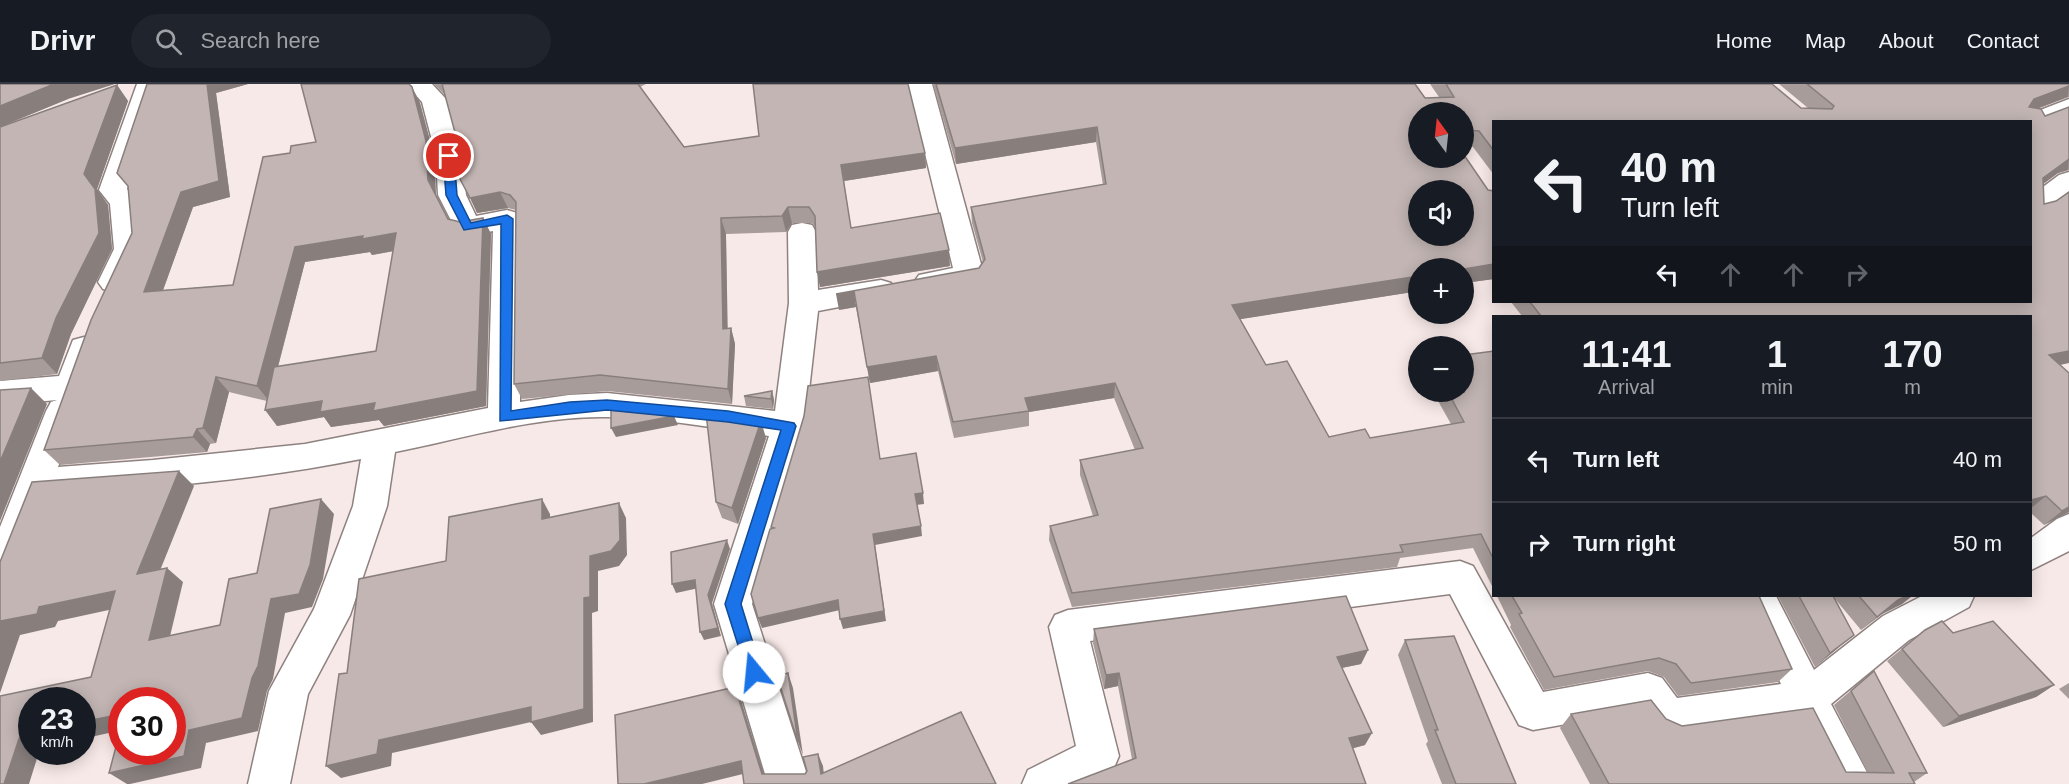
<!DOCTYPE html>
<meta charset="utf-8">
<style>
:root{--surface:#171b24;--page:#20242c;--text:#f1f3f6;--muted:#9ea1a6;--line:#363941}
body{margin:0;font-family:Arial,sans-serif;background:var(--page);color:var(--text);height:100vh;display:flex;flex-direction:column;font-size:22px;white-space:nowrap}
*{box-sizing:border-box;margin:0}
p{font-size:20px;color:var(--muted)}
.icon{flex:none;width:33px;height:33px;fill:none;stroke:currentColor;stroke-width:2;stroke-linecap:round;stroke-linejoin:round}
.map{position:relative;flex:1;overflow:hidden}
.details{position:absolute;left:1492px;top:231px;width:540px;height:282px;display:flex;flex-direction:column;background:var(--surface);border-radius:0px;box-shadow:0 3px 15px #0003}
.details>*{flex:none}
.guide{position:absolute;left:1492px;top:36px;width:540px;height:183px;border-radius:0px;box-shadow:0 3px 15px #0003;background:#171b24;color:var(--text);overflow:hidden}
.needle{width:39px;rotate:345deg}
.buttons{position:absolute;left:1408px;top:18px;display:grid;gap:12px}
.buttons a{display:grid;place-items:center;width:66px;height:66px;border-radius:50%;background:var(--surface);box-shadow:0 3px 15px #0003;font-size:30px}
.speed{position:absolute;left:18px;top:603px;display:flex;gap:12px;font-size:30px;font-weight:700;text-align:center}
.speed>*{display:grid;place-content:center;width:78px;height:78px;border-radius:50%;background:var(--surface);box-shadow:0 3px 15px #0003;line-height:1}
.speed small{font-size:15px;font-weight:400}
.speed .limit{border:9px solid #d22;background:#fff;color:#111}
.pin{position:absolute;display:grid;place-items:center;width:51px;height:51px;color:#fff;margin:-26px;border:3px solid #fff;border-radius:50%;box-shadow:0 2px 6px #0007}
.me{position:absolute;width:66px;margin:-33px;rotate:343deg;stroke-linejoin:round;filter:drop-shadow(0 0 4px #0008)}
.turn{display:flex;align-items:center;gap:21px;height:126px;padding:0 30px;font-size:27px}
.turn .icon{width:78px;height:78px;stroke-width:2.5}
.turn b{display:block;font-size:42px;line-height:51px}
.lanes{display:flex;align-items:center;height:57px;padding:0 30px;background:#0003;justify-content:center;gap:30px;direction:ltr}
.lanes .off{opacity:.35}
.eta{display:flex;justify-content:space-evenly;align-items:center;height:102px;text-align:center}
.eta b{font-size:36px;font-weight:800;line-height:42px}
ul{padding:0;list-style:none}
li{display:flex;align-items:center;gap:18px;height:84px;padding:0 30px;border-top:2px solid var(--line)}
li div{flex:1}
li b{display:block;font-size:22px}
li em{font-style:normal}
header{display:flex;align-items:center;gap:36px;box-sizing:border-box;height:84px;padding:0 30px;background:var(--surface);border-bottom:2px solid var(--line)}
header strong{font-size:28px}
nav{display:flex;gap:33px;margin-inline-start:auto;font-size:21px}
.search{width:420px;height:54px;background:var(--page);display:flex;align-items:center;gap:15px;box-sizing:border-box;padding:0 21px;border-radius:33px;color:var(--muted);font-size:22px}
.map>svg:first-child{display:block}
</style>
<header>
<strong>Drivr</strong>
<div class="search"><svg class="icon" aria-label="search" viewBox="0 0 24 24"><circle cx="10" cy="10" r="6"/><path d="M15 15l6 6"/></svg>Search here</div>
<nav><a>Home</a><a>Map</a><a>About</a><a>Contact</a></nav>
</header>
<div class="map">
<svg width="2069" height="700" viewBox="0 0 2069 700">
<rect width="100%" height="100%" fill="#f7e9e7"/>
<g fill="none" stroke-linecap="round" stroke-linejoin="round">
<defs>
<g id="minor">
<path d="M137 0H161L127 105 138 118 142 165 123 205 113 208 103 205 98 198 114 165 110 120 99 106Z"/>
<path d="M406 0H432L447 16 462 72 466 111 476 132 507 126 517 129 521 135 520 318 569 311 607 309 775 327 789 219 788 148 792 141 802 139 812 141 816 148 818 206 881 196 891 199 896 206 891 213 818 227 805 342 752 520 810 700H768L714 520 769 352C716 344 660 334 606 333 536 332 464 354 395 368L387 422 350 531 308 610 290 700H248L269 607 314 525 353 422 361 375C257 396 152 404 47 411L13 500 0 505V443L46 327 51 318 57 316 0 321V297L59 292 73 256 84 253 95 256 99 264 82 311 65 316 73 318 78 327 58 383 153 376 305 360 488 324 493 147 468 152 458 150 438 111 436 72 422 18Z"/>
<path d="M908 0H932L984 191 979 198 929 208 919 205 914 198 919 191 953 184Z"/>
<path d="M2069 15V32L2031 46V38H2019L2022 33Z"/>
<path d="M2069 88V110L2041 131 2031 134V112L2059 91Z"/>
<path d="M2069 430V467L2031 486V454L2057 435Z"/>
<path d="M1460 477 1473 482 1543 608 1648 589 1662 594 1677 614 1781 600 1740 512H1776L1814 586 1883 532 1922 512H1974L1969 523 1909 556 1831 620 1873 700H1830L1798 635 1668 653 1654 647 1639 627 1533 646 1519 641 1450 510 1090 557 1119 672 1113 686 1085 700H1022L1028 686 1076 662 1049 543 1055 531 1068 526Z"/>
</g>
</defs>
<!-- minor casing -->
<use href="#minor" stroke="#8e8280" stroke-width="3"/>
<!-- minor -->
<use href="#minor" fill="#fff" fill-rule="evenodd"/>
</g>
<!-- wall -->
<g fill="#a79c9a" fill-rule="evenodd">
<path d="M0 0 68 15 4 41 117 1 128 17 97 105 108 121 112 165 71 250 57 290 0 297Z"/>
<path d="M147 0H248L216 9 230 113 193 123 163 206 233 201 290 69 316 58 412 3 420 19 434 72 436 112 448 135 460 138 483 134 491 150 486 322 384 342 379 336 331 343 324 333 277 342 267 317 229 308 216 359 210 360 207 368 60 381 44 366 132 149ZM393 167 376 267 278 283 305 178 370 168 372 171Z"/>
<path d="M434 0H646L640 3 684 63 925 69 926 84 844 97 851 144 950 182 820 203 816 144 812 139H792L786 148 726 150 727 244H731L735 260 732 320 607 307 522 315 514 300 516 126 508 124 477 129 445 11Z"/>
<path d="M933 0H1415L1425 14 1439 13 1430 0H1772L1801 24H1808L1779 0H2069V13H2068L2039 24 2045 32 2069 23V86L2058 89 2043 100 2044 120 2060 281 2069 428 2044 441 2031 429V232H1522L1511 218H2031L1494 38V91L1473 63 1465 62 1464 65 1419 28 1494 195 1464 199V184H1419V207L1240 235 1266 281 1329 353 1370 354 1451 340 1433 308H1464L1494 267V506L1473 464 1400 474 1397 483 1072 523 1049 456 1050 442 1093 432 1080 391V376L1135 366 1114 314 1029 328V342L954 354 938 287 870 299 856 223 839 226 979 184 983 178 972 139 971 123 1103 101 1096 58 956 80Z"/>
<path d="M772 307 774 316 773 325 746 322 744 312Z"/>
<path d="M766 354 738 440 722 434 716 418Z"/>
<path d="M1497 512H1759L1792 585 1778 598 1678 612 1664 593 1648 587 1544 606 1510 543 1511 541Z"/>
<path d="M1778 512H1912L1902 520 1882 530 1861 546 1836 516 1838 564 1815 583Z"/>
<path d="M1094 545 1368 566 1361 580 1342 584 1365 661 1353 664 1132 675 1118 602 1104 605 1093 559Z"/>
<path d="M1925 546 1953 549 2054 601 2036 613 1943 643 1887 577Z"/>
<path d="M1405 556 1516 700H1442L1426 660 1428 657 1398 571Z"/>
<path d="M1874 587 1927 689 1914 698 1915 700H1590L1560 644 1571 630 1666 635 1682 642 1846 688 1868 689 1834 621Z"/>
<path d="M2069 599V615L2059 605Z"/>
</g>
<!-- shaded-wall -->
<g fill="#887f7d">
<path d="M54 0H115L68 15 0 43V22Z"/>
<path d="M207 0H248L216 9 230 113 193 123 157 223 144 208Z"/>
<path d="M117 1 128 17 97 105 108 121 112 165 71 250 57 290 42 274 56 234 84 90Z"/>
<path d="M2069 2 2068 13 2021 31 2034 15Z"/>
<path d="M412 3 420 19 434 72 436 112 428 96Z"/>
<path d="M1097 43 1096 58 956 80 955 64Z"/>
<path d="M1467 56 1464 65V57Z"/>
<path d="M925 69 926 84 844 97 841 81Z"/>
<path d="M2069 75 2068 86 2058 89 2031 109 2043 94Z"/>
<path d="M500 108 508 124 477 129 470 114Z"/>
<path d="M788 123 792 139 786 148 782 132Z"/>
<path d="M483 134 491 150 486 322 384 342 379 336 331 343 324 333 277 342 265 326 322 317 375 319Z"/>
<path d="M721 134 726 150 728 260 723 245Z"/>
<path d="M396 149 405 165 372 171 370 168 305 178 269 317 257 302 295 163 363 152Z"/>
<path d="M949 166 950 182 820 203 817 188Z"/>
<path d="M1494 180V195L1464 199V185Z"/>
<path d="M1419 192V207L1229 237 1232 221Z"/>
<path d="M854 207 856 223 839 226 836 210Z"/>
<path d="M731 244 735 260 732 320 728 305Z"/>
<path d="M2069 267V279L2033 287 2049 271Z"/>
<path d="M936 272 938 287 870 299 867 283Z"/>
<path d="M216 293 229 308 216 359 203 344Z"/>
<path d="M1115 299 1114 314 1029 328 1025 314Z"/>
<path d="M31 304 47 320 0 437V378Z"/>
<path d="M772 307 774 316 773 325 771 315Z"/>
<path d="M674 332 678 341 616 353 611 344Z"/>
<path d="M761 337 766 354 738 440 732 424Z"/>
<path d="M197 345 210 360 207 368 193 353Z"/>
<path d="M179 387 194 402 153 504 137 490Z"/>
<path d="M923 409 924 420 916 421 915 410Z"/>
<path d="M2046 412 2031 424V416Z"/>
<path d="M321 415 334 430 323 495 312 523 285 529 273 595 267 607 258 647 206 659 201 684 130 700H127L109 689 189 646 271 515Z"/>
<path d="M542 415 550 430V450L542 435Z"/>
<path d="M619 419 626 434 627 471 619 482 598 487V527L592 529 593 638 541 651 531 638 392 669 391 682 341 694 326 682 379 656 584 514 590 472Z"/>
<path d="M2069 423V428L2044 441 2062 427Z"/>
<path d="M921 442 922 452 875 461 886 537 843 545 840 535 873 450Z"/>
<path d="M727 456 730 465 712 519 721 552 704 556 700 548 708 511Z"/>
<path d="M167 484 183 498 166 569 149 556Z"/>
<path d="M695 496 699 504 676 509 672 500Z"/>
<path d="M115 507 132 521 58 537 55 543 20 551 0 609V539L1 537 39 523Z"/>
<path d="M1907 512H1912L1902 520 1882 530 1861 546 1898 516Z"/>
<path d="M838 516 840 526 762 544 758 534Z"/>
<path d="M1854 551 1838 564 1815 583 1830 569Z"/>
<path d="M1368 566 1361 580 1331 586 1337 573Z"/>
<path d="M788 589 793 604 803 671 798 658Z"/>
<path d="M1119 589 1118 602 1104 605 1106 591Z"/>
<path d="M2054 601 2036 613 1943 643 1959 632Z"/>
<path d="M735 603 741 616 767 700 762 690Z"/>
<path d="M122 630V646L82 655V638Z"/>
<path d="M32 649V668H39L29 700H4L20 652Z"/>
<path d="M1372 649 1365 661 1343 667 1349 654Z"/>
<path d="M818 670 823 682 825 700 821 690Z"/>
<path d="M741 677 747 689 702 700H644Z"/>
</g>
<!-- building -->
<g fill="#c2b5b3" stroke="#887f7d" stroke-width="1.5" fill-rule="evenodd">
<path d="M0 0H54L0 22Z"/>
<path d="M147 0H207L219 97 181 108 144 208 233 201 263 73 290 69 291 62 316 58 301 0H409L412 3 426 57 428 96 448 135 460 138 483 134 477 307 373 327 375 319 320 328 322 317 265 326 274 283 376 267 396 149 362 155 363 152 295 163 257 302 216 293 203 344 197 345 193 353 44 366 91 236 132 149 128 102 117 89Z"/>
<path d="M442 0H638L684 63 759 52 753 0H908L925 69 841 81 851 144 940 129 949 166 817 188 815 132 809 123H788L782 132 721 134 723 245 731 244 728 305 600 291 514 300 516 118 510 111 500 108 470 114 460 95 457 56Z"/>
<path d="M936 0H1415L1425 14 1454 13 1446 0H1772L1801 24 1832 25 1834 22 1807 0H2069V2L2034 15 2029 23 2041 25 2045 32 2069 23V75L2043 94 2044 120 2056 117 2069 108V267L2049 271 2069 289V423L2062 427 2046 412 2031 416V232H1541L1530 218H2031V38H1494V67L1479 47 1468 46 1467 56 1464 57V28H1419V74H1464V71L1488 106 1494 107V180L1464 185 1419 184V192L1232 221 1266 281 1287 277 1329 353 1365 345 1370 354 1464 338 1448 308H1464V271L1494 267V476L1481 450 1400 461 1403 468 1072 509 1050 442 1098 431 1080 376 1143 364 1115 299 1025 314 1029 327 953 338 936 272 867 283 854 207 836 210 979 184 985 175 971 123 1106 100 1097 43 955 64ZM1419 106H1464V152H1419Z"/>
<path d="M117 1 84 90 95 105 99 149 56 234 42 274 0 279V43Z"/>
<path d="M868 293 880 375 916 369 923 409 915 410 921 442 873 450 884 527 840 535 838 516 758 534 751 510 770 445 774 444 771 443 804 332 808 302Z"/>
<path d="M31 304 0 378V306Z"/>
<path d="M772 307 771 315 744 312Z"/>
<path d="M611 326 674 332 611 344Z"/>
<path d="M706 329 761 337 732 424 716 418Z"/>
<path d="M179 387 137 490 167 484 149 556 220 541 229 495 257 489 270 425 321 415 310 481 299 510 271 515 258 582 252 594 242 634 189 646 184 672 109 689 122 640V668H172V616H122V630L82 638V616H32V649L20 652 4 700H0V612L91 593 115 507 39 523 37 530 1 537 0 539V478L32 398Z"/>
<path d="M542 415V435L619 419 620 456 611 467 590 472V513L584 514V625L531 638V623L379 656 377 670 326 682 339 590 347 589 359 495 446 477 449 433Z"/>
<path d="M727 456 708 511 718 544 700 548 695 496 672 500 671 468Z"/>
<path d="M1346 512 1368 566 1337 573 1372 649 1349 654 1366 700H1068L1136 674 1119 589 1106 591 1094 545Z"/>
<path d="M1512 512H1759L1792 585 1691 599 1676 580 1659 574 1554 593 1519 530 1522 529Z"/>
<path d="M1799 512H1833L1854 551 1830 569Z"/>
<path d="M1859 512H1907L1898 516 1877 533Z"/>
<path d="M1942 537 1953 549 1993 537 2054 601 1959 632 1902 565 1925 546Z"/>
<path d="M1454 552 1516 700H1456L1435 646H1438L1405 556Z"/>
<path d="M1874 587 1927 689H1909L1915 700H1609L1571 630 1651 616 1666 635 1682 642 1813 624 1846 688 1894 689 1851 607Z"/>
<path d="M788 589 798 658 777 592Z"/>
<path d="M735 603 762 690H805L807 687 803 673 818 670 821 690 961 628 996 700H744L741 677 644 700H618L615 631Z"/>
</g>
<!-- route -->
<path fill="#1a73e8" stroke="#114b97" stroke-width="1.5" d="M449 69 454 72 457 111 471 139 507 131 513 135 511 327 570 318 607 316 728 327 794 339 796 342 741 520 762 588 760 593 754 595 748 593 725 520 781 346 728 338 607 326 500 337 501 140 464 146 446 111 443 72Z"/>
</svg>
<div class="buttons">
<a><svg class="needle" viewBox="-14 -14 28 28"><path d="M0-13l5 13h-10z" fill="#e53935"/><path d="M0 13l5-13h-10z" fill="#9ea1a6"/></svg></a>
<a><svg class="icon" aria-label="sound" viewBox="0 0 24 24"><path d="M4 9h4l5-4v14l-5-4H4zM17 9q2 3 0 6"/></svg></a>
<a>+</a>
<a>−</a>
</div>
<div class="speed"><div>23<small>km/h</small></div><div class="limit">30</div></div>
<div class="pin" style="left:449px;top:72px;background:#d93025"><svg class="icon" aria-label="arrive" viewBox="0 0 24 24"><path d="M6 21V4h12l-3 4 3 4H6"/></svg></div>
<svg class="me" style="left:754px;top:588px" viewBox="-20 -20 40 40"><circle r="19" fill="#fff"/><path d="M0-13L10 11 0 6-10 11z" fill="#1a73e8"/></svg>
<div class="guide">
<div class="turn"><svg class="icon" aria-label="left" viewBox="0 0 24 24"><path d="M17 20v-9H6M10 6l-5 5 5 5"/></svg><div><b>40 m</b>Turn left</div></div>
<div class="lanes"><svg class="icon" aria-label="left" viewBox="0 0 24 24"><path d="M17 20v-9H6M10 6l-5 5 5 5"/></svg><svg class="icon off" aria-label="ahead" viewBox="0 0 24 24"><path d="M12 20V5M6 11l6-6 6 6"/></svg><svg class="icon off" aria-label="ahead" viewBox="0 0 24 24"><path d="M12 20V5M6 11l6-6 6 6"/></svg><svg class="icon off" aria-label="right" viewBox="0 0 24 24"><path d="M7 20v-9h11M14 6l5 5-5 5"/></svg></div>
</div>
<section class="details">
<div class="eta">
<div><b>11:41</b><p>Arrival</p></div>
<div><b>1</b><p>min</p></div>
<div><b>170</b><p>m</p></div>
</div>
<ul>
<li><svg class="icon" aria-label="left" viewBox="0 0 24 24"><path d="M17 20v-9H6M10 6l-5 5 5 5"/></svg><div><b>Turn left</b></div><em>40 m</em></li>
<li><svg class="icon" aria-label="right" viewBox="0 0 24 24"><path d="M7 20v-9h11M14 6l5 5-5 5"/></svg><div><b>Turn right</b></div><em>50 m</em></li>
</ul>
</section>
</div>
